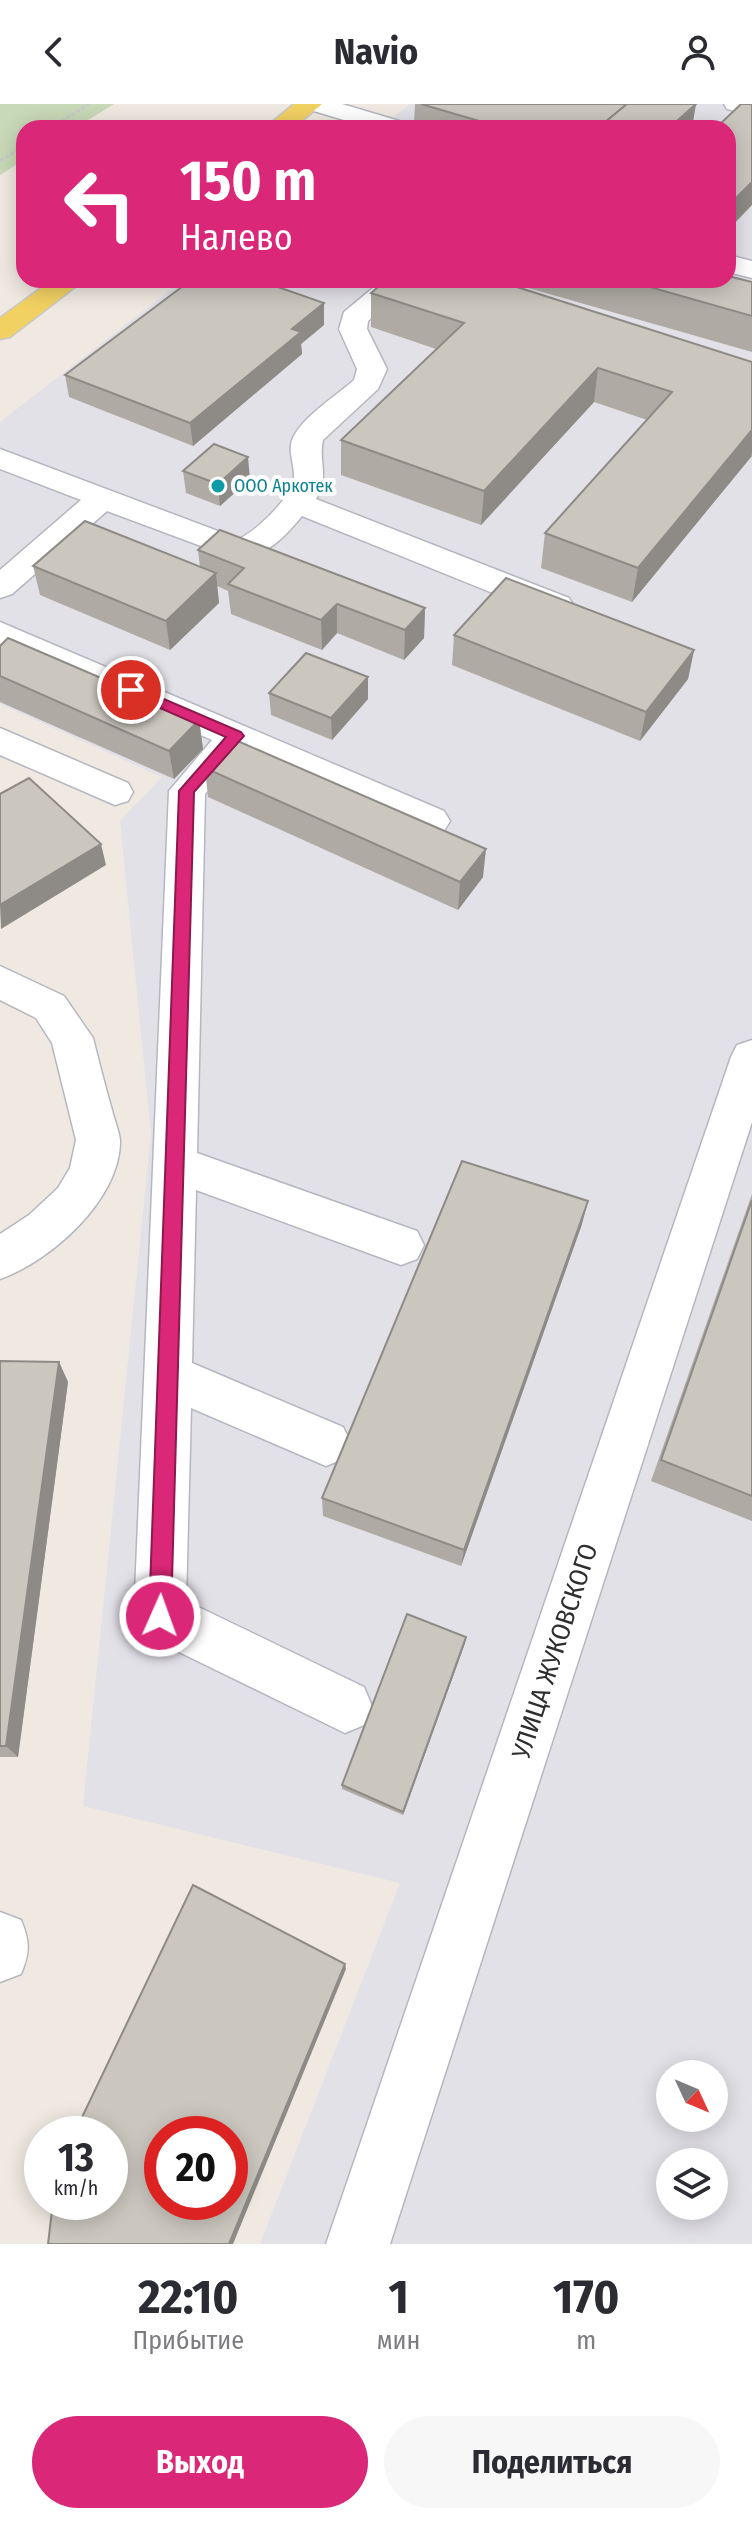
<!DOCTYPE html>
<html lang="ru">
<meta charset="utf-8">
<style>
:root{--surface:#fff;--page:#f7f7f7;--text:#2b2b33;--muted:#7c7c81;--accent:#db2777}
body{margin:0;font-family:"Fira Sans Condensed",sans-serif;background:var(--page);color:var(--text);height:100vh;display:flex;flex-direction:column;font-size:30px;white-space:nowrap}
*{box-sizing:border-box;margin:0}
p{font-size:26px;color:var(--muted)}
.icon{flex:none;width:44px;height:44px;fill:none;stroke:currentColor;stroke-width:2;stroke-linecap:round;stroke-linejoin:round}
.map{position:relative;height:2140px;overflow:hidden}
.sheet{display:flex;flex-direction:column;background:var(--surface);flex:1}
.sheet>*{flex:none}
.banner{position:absolute;left:16px;top:16px;width:720px;height:168px;border-radius:24px;box-shadow:0 4px 20px #0003;background:#db2777;color:#fff;overflow:hidden}
.needle{width:52px;rotate:134deg}
.controls{position:absolute;left:656px;top:1956px;display:grid;gap:16px}
.controls a{display:grid;place-items:center;width:72px;height:72px;border-radius:50%;background:var(--surface);box-shadow:0 4px 20px #0003;font-size:40px}
.speed{position:absolute;left:24px;top:2012px;display:flex;gap:16px;font-size:40px;font-weight:700;text-align:center}
.speed>*{display:grid;place-content:center;width:104px;height:104px;border-radius:50%;background:var(--surface);box-shadow:0 4px 20px #0003;line-height:1}
.speed small{font-size:20px;font-weight:400}
.speed .limit{border:12px solid #d22;background:#fff;color:#111}
.pin{position:absolute;display:grid;place-items:center;width:68px;height:68px;color:#fff;margin:-34px;border:4px solid #fff;border-radius:50%;box-shadow:0 2px 8px #0007}
.me{position:absolute;width:88px;margin:-44px;rotate:2deg;stroke-linejoin:round;filter:drop-shadow(0 0 6px #0008)}
.turn{display:flex;align-items:center;gap:28px;height:168px;padding:0 32px;font-size:36px}
.turn .icon{width:104px;height:104px;stroke-width:2.5}
.turn b{display:block;font-size:56px;line-height:68px}
.eta{display:flex;justify-content:space-evenly;align-items:center;height:136px;text-align:center}
.eta b{font-size:48px;font-weight:700;line-height:56px}
.primary-button{display:flex;gap:16px;margin-top:auto;padding:16px 32px}
.primary-button a{flex:1;height:92px;border-radius:48px;background:var(--accent);color:#fff;font-size:32px;font-weight:700;line-height:92px;text-align:center}
.primary-button a+a{background:var(--page);color:var(--text)}
header{display:flex;justify-content:space-between;align-items:center;height:104px;padding:0 32px;background:var(--surface);font-size:36px;font-weight:700}
.map>svg:first-child{display:block}
</style>
<header><svg class="icon" aria-label="back" viewBox="0 0 24 24"><path d="M15 5l-7 7 7 7"/></svg>Navio<svg class="icon" aria-label="person" viewBox="0 0 24 24"><circle cx="12" cy="8" r="4"/><path d="M4 21q1-7 8-7t8 7"/></svg></header>
<div class="map">
<svg width="752" height="2140" viewBox="0 0 752 2140">
<rect width="100%" height="100%" fill="#efe9e1"/>
<!-- industrial -->
<path fill="#e3e1e8" fill-rule="evenodd" d="M410 0H752V2140H260L400 1779 83 1702 151 1030 120 717 162 673 0 600V318L183 176H728V24H379ZM670 1970H714V2014H670ZM670 2058H714V2102H670Z"/>
<!-- cemetery -->
<path fill="#c8d9b8" d="M0 0H114L75 24H24V56L0 71Z"/>
<g fill="none" stroke-linecap="round" stroke-linejoin="round">
<defs>
<g id="minor">
<path d="M304 0H342L406 19 409 24H371L307 5Z"/>
<path d="M724 0H752V11L727 5Z"/>
<path d="M728 151 752 157V174L728 168Z"/>
<path d="M363 176H403L407 181 368 217 367 225 387 265 378 285 323 336C318 358 330 374 316 395L569 494 574 502 569 510 557 513 545 510 302 412C283 435 267 452 236 455L107 407 12 490 0 494V466L81 396 0 365V345L239 435C256 427 294 392 294 372 294 357 286 344 295 330 308 309 336 292 354 276L357 265 339 225 344 208 373 184Z"/>
<path d="M0 518 444 707 450 717 444 727 431 731 418 727 242 649 205 690 197 1049 417 1127 424 1141 417 1155 401 1161 196 1086 192 1259 343 1323 351 1339 343 1355 326 1362 191 1304 186 1497 364 1583 372 1602 364 1621 345 1629 142 1530 134 1512 169 687 212 636 0 542Z"/>
<path d="M0 624 128 679 133 688 128 697 115 701 0 651Z"/>
<path d="M0 862 64 892 93 934C99 958 105 982 112 1006 114 1015 119 1027 120 1036 121 1095 51 1157 0 1175V1130L29 1111 58 1084 70 1064 76 1036 52 939 36 914 0 896Z"/>
<path d="M752 936V1018L390 2140H326L731 953 737 941Z"/>
<path d="M0 1808 21 1816C30 1838 30 1848 21 1870L0 1878Z"/>
</g>
<g id="major">
<path d="M294 0H322L293 24H265Z"/>
<path d="M52 176H84L10 233 0 235V214Z"/>
</g>
</defs>
<!-- minor casing -->
<use href="#minor" stroke="#b4b7c1" stroke-width="3"/>
<!-- major casing -->
<use href="#major" stroke="#c9c9c9" stroke-width="3"/>
<!-- path -->
<g stroke="#c9c9c9" stroke-width="3" stroke-dasharray="4 2" stroke-linecap="butt">
<path d="M51 24 89 0"/>
<path d="M0 57 24 42"/>
</g>
<!-- minor -->
<use href="#minor" fill="#fff" fill-rule="evenodd"/>
<!-- major -->
<use href="#major" fill="#f2d163" fill-rule="evenodd"/>
</g>
<!-- wall -->
<g fill="#afaba4">
<path d="M415 0H694L692 24H430L414 19Z"/>
<path d="M500 176H728L752 178V248Z"/>
<path d="M371 189 752 258V353H751L632 498 541 464 545 429 647 316 594 298 481 421 341 371V336L436 245 371 223Z"/>
<path d="M324 221 301 240 302 250 193 342 69 293 65 271Z"/>
<path d="M183 367 250 375 220 402 186 389Z"/>
<path d="M198 446 425 504 424 534 404 556 337 529 322 546 231 510 228 487 217 482 219 499 170 546 40 491 33 462 200 463Z"/>
<path d="M454 531 694 546 688 575 640 637 452 561Z"/>
<path d="M0 542 199 616 203 645 174 675 0 598Z"/>
<path d="M368 573V595L332 636 271 611 269 589Z"/>
<path d="M205 664 483 773 458 806 208 693Z"/>
<path d="M752 1090V1417L651 1377Z"/>
<path d="M582 1120 461 1462 323 1412 322 1394Z"/>
<path d="M0 1257 59 1258 68 1278 18 1653H0Z"/>
<path d="M465 1539 403 1711 342 1685V1681Z"/>
</g>
<!-- shaded-wall -->
<g fill="#8e8b86">
<path d="M696 0 692 24H669Z"/>
<path d="M752 78V101L728 126V102Z"/>
<path d="M324 199V221L301 240 302 250 193 342 190 319 292 225Z"/>
<path d="M598 264 594 298 481 421 484 387Z"/>
<path d="M752 326V347L751 353 632 498 638 464Z"/>
<path d="M248 353 250 375 220 402 218 380Z"/>
<path d="M216 469 219 499 170 546 166 517Z"/>
<path d="M337 500V529L322 546 321 516Z"/>
<path d="M425 504 424 534 404 556 405 526Z"/>
<path d="M694 546 688 575 640 637 646 608Z"/>
<path d="M368 573V595L332 636 331 614Z"/>
<path d="M199 616 203 645 174 675 169 647Z"/>
<path d="M101 740 106 761 1 825 0 801Z"/>
<path d="M486 745 483 773 458 806 460 778Z"/>
<path d="M588 1097 582 1120 461 1462 464 1446Z"/>
<path d="M59 1258 68 1278 18 1653 6 1642Z"/>
<path d="M466 1533 465 1539 403 1711V1708Z"/>
<path d="M345 1860 346 1865 233 2140H229Z"/>
</g>
<!-- building -->
<g fill="#cbc7bf" stroke="#8e8b86" stroke-width="2" fill-rule="evenodd">
<path d="M421 0H627L598 24H503Z"/>
<path d="M627 0H696L669 24H598Z"/>
<path d="M741 0H752V78L728 102V24H716Z"/>
<path d="M385 17 408 24H376Z"/>
<path d="M728 172 752 178V212L625 176H728Z"/>
<path d="M191 176H258L324 199 292 225 301 228 190 319 65 271Z"/>
<path d="M386 176H495L752 258V326L638 464 545 429 672 288 598 264 484 387 341 336 464 219 371 189Z"/>
<path d="M214 340 248 353 218 380 183 367Z"/>
<path d="M85 417 216 469 166 517 33 462Z"/>
<path d="M220 426 425 504 405 526 337 500 321 516 228 480 244 464 198 446Z"/>
<path d="M506 474 694 546 646 608 454 531Z"/>
<path d="M8 534 199 616 169 647 0 572V542Z"/>
<path d="M306 549 368 573 331 614 269 589Z"/>
<path d="M233 635 486 745 460 778 205 664Z"/>
<path d="M29 674 101 740 0 801V690Z"/>
<path d="M462 1057 588 1097 464 1446 322 1394Z"/>
<path d="M752 1096V1392L661 1356Z"/>
<path d="M0 1257 59 1258 6 1642H0Z"/>
<path d="M407 1510 466 1533 403 1708 342 1681Z"/>
<path d="M193 1781 345 1860 229 2140H48L53 2098H110V2030H74ZM162 2030H230V2098H162Z"/>
</g>
<!-- route -->
<path fill="#db2777" stroke="#8e194d" stroke-width="2" d="M131 581 241 628 244 632 194 688 171 1512 168 1519 160 1522 153 1519 149 1512 179 687 226 633 126 589 124 586Z"/>
<!-- markers -->
<circle fill="#0f9aa8" stroke="#fff" stroke-width="3" cx="218" cy="382" r="8"/>
<g text-anchor="middle" dominant-baseline="central" stroke-width="8" stroke-linejoin="round" paint-order="stroke">
<!-- far-culture labels -->
<g font-size="18" fill="#0d838f" stroke="#fff" text-anchor="start">
<text x="234" y="382">ООО Аркотек</text>
</g>
<!-- near-street labels -->
<g font-size="26" fill="#2e2e2e" stroke="#fff">
<text transform="translate(555 1547) rotate(-72)">УЛИЦА ЖУКОВСКОГО</text>
</g>
</g>
</svg>
<div class="controls">
<a><svg class="needle" viewBox="-14 -14 28 28"><path d="M0-13l5 13h-10z" fill="#e53935"/><path d="M0 13l5-13h-10z" fill="#7c7c81"/></svg></a>
<a><svg class="icon" aria-label="layers" viewBox="0 0 24 24"><path d="M12 4l9 5-9 5-9-5zM3 14l9 5 9-5"/></svg></a>
</div>
<div class="speed"><div>13<small>km/h</small></div><div class="limit">20</div></div>
<div class="pin" style="left:131px;top:586px;background:#d93025"><svg class="icon" aria-label="arrive" viewBox="0 0 24 24"><path d="M6 21V4h12l-3 4 3 4H6"/></svg></div>
<svg class="me" style="left:160px;top:1512px" viewBox="-20 -20 40 40"><circle r="17" fill="#db2777" stroke="#fff" stroke-width="3"/><path d="M0-11L8 9 0 5-8 9z" fill="#fff"/></svg>
<div class="banner">
<div class="turn"><svg class="icon" aria-label="left" viewBox="0 0 24 24"><path d="M17 20v-9H6M10 6l-5 5 5 5"/></svg><div><b>150 m</b>Налево</div></div>
</div>
</div>
<section class="sheet">
<div class="eta">
<div><b>22:10</b><p>Прибытие</p></div>
<div><b>1</b><p>мин</p></div>
<div><b>170</b><p>m</p></div>
</div>
<div class="primary-button"><a>Выход</a><a>Поделиться</a></div>
</section>
